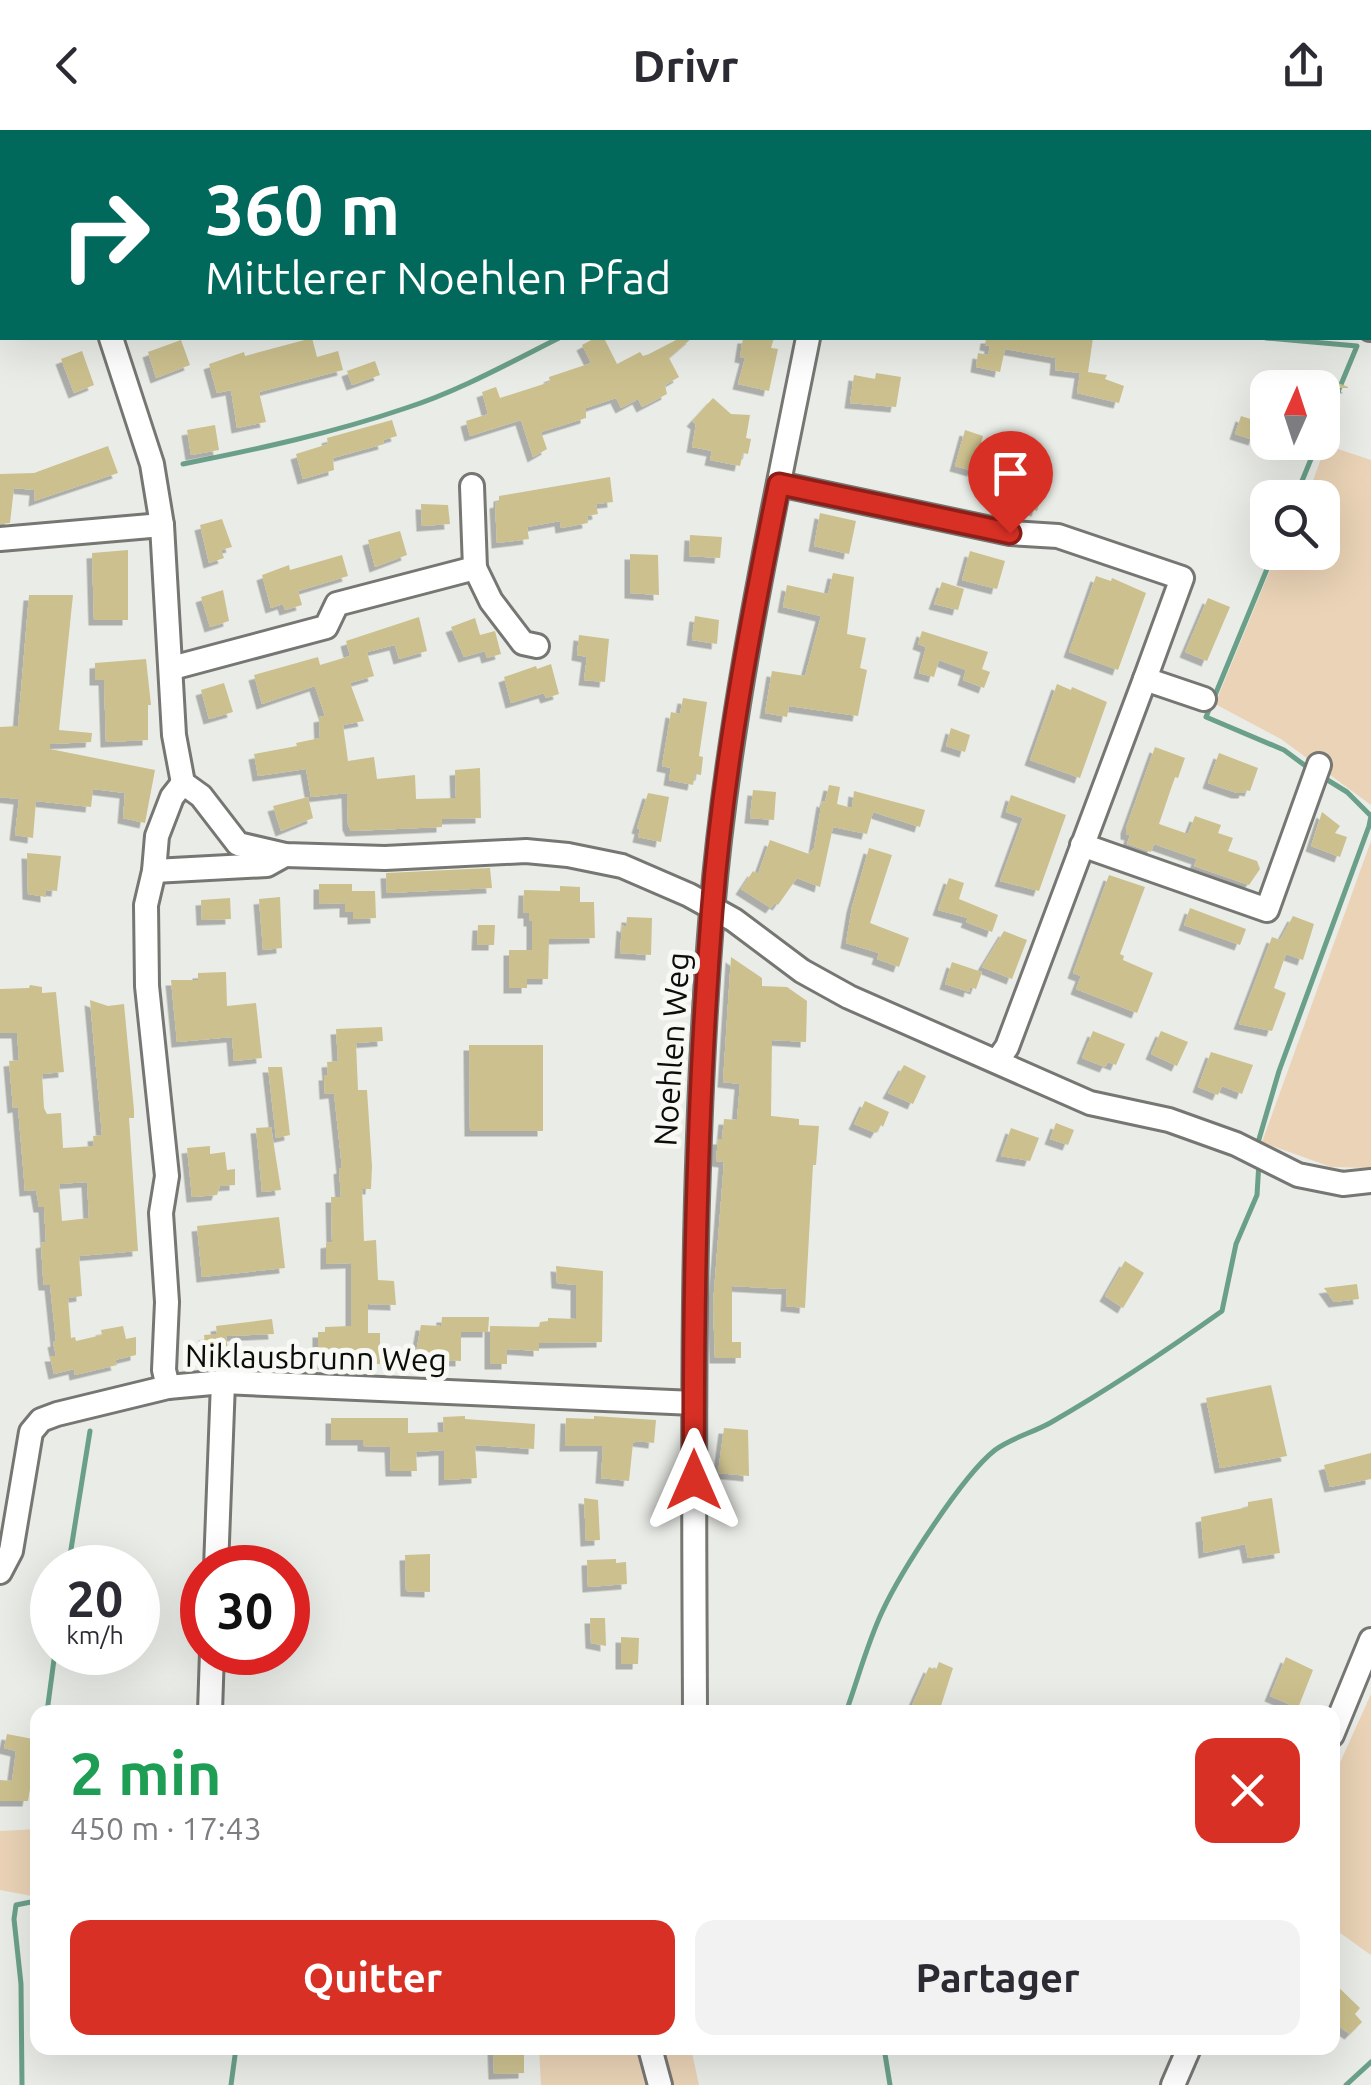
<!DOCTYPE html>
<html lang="fr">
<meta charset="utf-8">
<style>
:root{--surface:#fff;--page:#f2f2f3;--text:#2b2b33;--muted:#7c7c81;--accent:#d93025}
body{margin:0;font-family:Ubuntu,sans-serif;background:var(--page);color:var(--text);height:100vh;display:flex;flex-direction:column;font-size:38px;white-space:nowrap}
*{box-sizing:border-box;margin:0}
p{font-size:32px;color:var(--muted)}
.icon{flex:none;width:55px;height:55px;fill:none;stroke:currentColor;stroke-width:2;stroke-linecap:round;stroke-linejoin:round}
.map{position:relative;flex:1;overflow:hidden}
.side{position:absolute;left:30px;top:1575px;width:1310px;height:350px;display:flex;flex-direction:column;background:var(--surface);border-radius:20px;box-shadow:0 10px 40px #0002}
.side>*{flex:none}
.top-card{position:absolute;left:0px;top:0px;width:1372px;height:210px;box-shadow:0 10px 40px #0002;background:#00695c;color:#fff;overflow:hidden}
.needle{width:65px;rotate:3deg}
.fabs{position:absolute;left:1250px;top:240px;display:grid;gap:20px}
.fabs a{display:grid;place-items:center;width:90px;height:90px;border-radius:20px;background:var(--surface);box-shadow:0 10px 40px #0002;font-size:50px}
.speed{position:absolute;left:30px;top:1415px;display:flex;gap:20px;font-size:50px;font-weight:700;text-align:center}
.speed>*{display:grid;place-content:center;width:130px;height:130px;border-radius:50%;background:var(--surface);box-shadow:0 10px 40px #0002;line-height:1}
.speed small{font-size:25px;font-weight:400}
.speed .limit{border:15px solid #d22;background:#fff;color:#111}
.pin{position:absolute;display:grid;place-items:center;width:85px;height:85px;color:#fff;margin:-102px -42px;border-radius:50% 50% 50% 0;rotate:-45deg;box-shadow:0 0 10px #0007}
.pin .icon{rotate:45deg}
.me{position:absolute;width:110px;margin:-55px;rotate:0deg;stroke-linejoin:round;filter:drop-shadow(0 0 8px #0008)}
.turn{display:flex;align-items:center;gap:35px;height:210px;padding:0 40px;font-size:45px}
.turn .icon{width:130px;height:130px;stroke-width:2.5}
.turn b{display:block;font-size:70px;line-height:85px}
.round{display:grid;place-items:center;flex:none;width:105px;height:105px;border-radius:20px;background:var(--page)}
.head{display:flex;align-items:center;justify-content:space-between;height:170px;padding:0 40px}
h1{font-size:60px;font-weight:700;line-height:75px;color:#1e9e55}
.primary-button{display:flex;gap:20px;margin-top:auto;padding:20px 40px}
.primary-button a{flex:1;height:115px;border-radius:20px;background:var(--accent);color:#fff;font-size:40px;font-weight:700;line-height:115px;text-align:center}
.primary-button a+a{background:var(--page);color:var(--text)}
header{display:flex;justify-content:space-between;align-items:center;height:130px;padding:0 40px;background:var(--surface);font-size:45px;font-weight:700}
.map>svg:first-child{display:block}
</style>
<header><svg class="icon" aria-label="back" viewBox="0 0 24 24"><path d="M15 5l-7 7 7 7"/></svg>Drivr<svg class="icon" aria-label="share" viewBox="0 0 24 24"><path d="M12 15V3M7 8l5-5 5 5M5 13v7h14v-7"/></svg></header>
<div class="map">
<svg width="1371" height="1955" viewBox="0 0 1371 1955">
<defs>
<filter id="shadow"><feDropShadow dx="-5.5" dy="5.5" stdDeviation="0" flood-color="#0004"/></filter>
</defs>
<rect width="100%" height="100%" fill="#eaece7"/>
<!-- green -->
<g fill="#ead3b6">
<path d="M1326 315 1371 330V675L1281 609 1215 574 1277 423 1322 422V368L1307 367Z"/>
<path d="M1371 711V1038L1331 1037 1262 1012Z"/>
<path d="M1371 1564V1825L1333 1798V1648Z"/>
<path d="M37 1699V1767L0 1760V1701Z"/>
<path d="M539 1918H691L699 1955H541Z"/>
</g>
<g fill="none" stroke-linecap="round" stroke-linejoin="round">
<!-- stream -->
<g stroke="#6aa089" stroke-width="5">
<path d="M1266 208 1357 216 1322 300"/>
<path d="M183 334C258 319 333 303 406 278 459 261 509 233 559 208"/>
<path d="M1295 368 1318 312"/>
<path d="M1274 422 1206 587 1284 620 1311 640"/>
<path d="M1257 1016 1279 941 1369 696 1371 686 1347 662 1321 646"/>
<path d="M68 1438 90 1301"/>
<path d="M47 1582 55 1522"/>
<path d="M846 1582C858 1549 867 1514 882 1482 900 1443 962 1346 995 1320 1011 1308 1032 1303 1050 1293 1109 1259 1166 1221 1222 1181L1236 1114 1257 1065 1259 1032"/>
<path d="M38 1668V1703"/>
<path d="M884 1918 890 1955"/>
<path d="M22 1955 21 1854 14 1789 16 1775 36 1771 38 1763"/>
<path d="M231 1955 236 1918"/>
<path d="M1346 1955 1371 1932"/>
</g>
</g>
<!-- building -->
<g fill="#ccc08e" fill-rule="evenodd" filter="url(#shadow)">
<path d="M312 208 317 227 338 221 343 240 259 262 266 292 237 298 231 260 217 263 209 234 244 222 245 226Z"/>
<path d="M595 208H604L617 234 640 222 643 226 649 224 680 208H692L669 228 679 247 665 255 667 264 642 277 638 269 621 278 616 268 586 278V288L541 302 547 319 533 327 521 290 470 306 466 291 488 284 482 262 496 257 500 268 550 252 549 247 591 233 582 215Z"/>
<path d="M743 208H774L771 218 778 219 769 261 738 254 745 228 740 227Z"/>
<path d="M986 208H1093L1088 242 1107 245 1105 249 1124 256 1119 273 1077 263 1080 243 1055 240 1056 228 1005 219 1000 242 976 237 978 223 988 225 990 216 985 215Z"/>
<path d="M181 210 190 235 156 248 148 222Z"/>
<path d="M82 221 94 255 74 263 61 229Z"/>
<path d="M375 231 380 245 352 255 347 241Z"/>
<path d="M1307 240 1348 257V258H1300Z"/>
<path d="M876 243 901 247 896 277 850 273 854 245 875 249Z"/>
<path d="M713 268 731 284 750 285 746 308 751 309 748 324 743 323 740 336 710 330 712 321 692 317 696 294 692 291Z"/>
<path d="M1241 286 1260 292 1254 310 1235 304Z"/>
<path d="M392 290 397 306 383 310 384 314 333 328 334 340 303 349 296 324 328 314 327 308Z"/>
<path d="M215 295 219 320 191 325 187 300Z"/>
<path d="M965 300 983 306 973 341 955 336Z"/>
<path d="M108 316 118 343 34 371 35 360 14 358 10 393 0 394V344L34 343Z"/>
<path d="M1016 319 1037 326 1029 354 1044 358 1037 381 1007 371 1016 343 1009 340Z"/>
<path d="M610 347 613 372 596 374 598 384 587 386 588 393 561 398 560 391 527 397 529 409 497 413 495 373 499 372V366Z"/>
<path d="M421 374 448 375 450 394 422 396Z"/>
<path d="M820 383 856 391 849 424 814 416Z"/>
<path d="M222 389 232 417 221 420 224 428 209 433 200 395Z"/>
<path d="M400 401 407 425 375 437 368 410Z"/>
<path d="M690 405 722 407 720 428 689 426Z"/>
<path d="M128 420V490H94L92 423Z"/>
<path d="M970 421 1005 431 997 459 962 450Z"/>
<path d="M630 424 658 425 659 465 630 463Z"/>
<path d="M342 425 348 446 298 461 302 475 285 480 283 474 271 478 262 445 289 435 290 440Z"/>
<path d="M833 443 854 447 847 504 866 508 860 538 867 540 858 586 789 576 787 587 765 583 772 541 805 546 821 486 783 477 787 455 828 464Z"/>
<path d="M1096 446 1111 451 1112 448 1146 463 1118 540 1069 522Z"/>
<path d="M942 452 964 459 958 480 934 474Z"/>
<path d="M223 460 229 491 210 497 201 467Z"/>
<path d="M29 465H73L59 600 92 603 91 612 50 614V619L155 640 145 693 123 688 125 663 93 659 91 677 36 671 33 708 15 705 19 669 0 667V597L18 596Z"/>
<path d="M1208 468 1230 477 1207 531 1185 522Z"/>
<path d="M695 486 719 490 717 514 692 510Z"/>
<path d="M419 487 427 521 399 529 395 515 367 522 374 546 350 553 364 591 343 595 348 631 374 627 377 649 415 645 416 669 456 668 455 640 480 638 481 688 442 689V697L351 701 348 695 347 663 311 667 306 639 258 646 254 624 297 616 296 613 320 608 319 587 325 586 315 556 262 574 254 545 318 527 320 535 350 526 346 511Z"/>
<path d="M475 488 480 505 495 501 501 524 487 528 485 521 464 527 451 497Z"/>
<path d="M922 501 988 522 982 539 990 542 984 558 963 550 966 540 939 530 934 547 919 543 926 517 918 514Z"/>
<path d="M579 505 609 509 605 552 584 550 587 527 577 525Z"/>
<path d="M146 529 151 575H148V610L106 612 104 550H95V533Z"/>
<path d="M551 534 559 564 546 568 544 563 511 573 504 547 536 536 537 539Z"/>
<path d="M224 553 233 582 209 589 201 560Z"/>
<path d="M1057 554 1071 560 1072 557 1107 572 1080 648 1030 630Z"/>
<path d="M683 568 707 572 699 626 703 627 701 645 695 644 693 655 669 650 671 638 662 636 671 582 680 584Z"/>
<path d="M951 598 970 605 965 622 946 616Z"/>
<path d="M1155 617 1185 628 1178 648 1175 647 1159 694 1188 704 1195 686 1221 695 1218 703 1233 708 1228 721 1257 731 1260 739 1249 755 1194 736 1197 729 1154 714 1151 722 1127 714 1130 705 1126 704V698Z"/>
<path d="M1219 623 1258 638 1250 661 1245 660 1244 663H1237L1208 653Z"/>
<path d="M829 655 840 657 837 674 852 678 854 661 925 680 920 697 873 682 867 704 833 697 820 757 797 748 778 775 775 773 771 778 741 759 753 741 758 744 770 710 809 724 814 718 822 671 825 672Z"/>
<path d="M753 660 776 662 774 690 750 688Z"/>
<path d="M648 663 669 667 661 712 638 707 640 699 637 698Z"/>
<path d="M1011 665 1066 685 1039 761 1000 751 1023 688 1006 682Z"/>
<path d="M308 667 313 688 281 701 273 676Z"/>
<path d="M1322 682 1340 696 1335 703 1347 707 1340 727 1311 716Z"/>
<path d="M869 718 892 725 870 793 909 808 899 837 877 829 879 823 846 813 852 777Z"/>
<path d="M27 723 61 726 57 761 46 760V767L28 764Z"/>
<path d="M490 738 492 758 387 763 386 743Z"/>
<path d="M1109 745 1145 757 1120 824 1124 826 1123 830 1153 843 1137 883 1076 859 1081 846 1073 843Z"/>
<path d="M949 748 964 753 959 769 998 785 992 802 966 792 968 788 938 780Z"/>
<path d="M319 754H352V761H375L376 788 353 789V782H345V773L319 774Z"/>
<path d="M560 756 580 757V772H594L595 808 549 809 548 849H527V858H509V820H532V791H529V783H523L524 760 560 761Z"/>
<path d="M280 767 282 818 263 820 259 769Z"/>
<path d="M230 768 231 789 202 790 201 770Z"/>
<path d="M1190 778 1246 799 1240 815 1184 795Z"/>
<path d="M1293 786 1314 794 1303 830 1286 824 1274 858 1286 863 1272 901 1239 894 1272 807 1280 810Z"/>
<path d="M627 787 652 788 651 825 620 823 622 795 626 797Z"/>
<path d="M478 795H495L494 815H477Z"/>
<path d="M1004 801 1027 810 1012 849 982 837Z"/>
<path d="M731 827 762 848V856L787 857 807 871 806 912 772 910 771 986 799 989V995L819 996 816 1035H813L805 1178 786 1176 787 1159 732 1156V1212H741V1228H715L713 1175 724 1032 716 1031 718 1009H722L724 989 737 990 740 954 723 952Z"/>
<path d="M952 832 982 842 976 859 970 857 969 862 945 854Z"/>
<path d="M226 842 227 876 256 873 262 928 234 931 232 907 177 912 171 850H198V843Z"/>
<path d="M30 855 42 857V863L56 862 64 942 42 944 44 978 47 984 61 983 63 1018 94 1016 93 1006 102 1005 90 870 108 876 124 874 134 980V988H129L138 1121 79 1126 82 1166 68 1168 71 1208 75 1207 76 1211 102 1205 101 1200 123 1196 126 1209 136 1207V1225L115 1230 117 1235 75 1245 74 1239 54 1244 50 1226H56L53 1212 56 1211 50 1155H44L43 1147 41 1113 46 1112 44 1077H39L36 1060 25 1061 18 977 13 978 9 931 19 930 17 903H0V859L29 858ZM87 1052 89 1088 62 1091 59 1054Z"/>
<path d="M382 897 383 911 356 913 358 960H367L372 1036 371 1059H362L364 1111 376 1110 378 1150 394 1151 396 1175 368 1174V1203H380V1234H318V1202H325V1197L351 1196V1133L326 1134V1113L332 1112 331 1067H341L339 1039 342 1038 334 963 325 964 324 945H328L327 932 338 931 336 899Z"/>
<path d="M1093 901 1125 914 1116 935 1108 932 1105 937 1082 928Z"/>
<path d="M1161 901 1188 912 1177 936 1151 924Z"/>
<path d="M469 915H543V1001H470Z"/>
<path d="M1211 922 1253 935 1242 964 1222 956 1218 965 1198 957Z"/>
<path d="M904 935 926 946 913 974 888 963Z"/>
<path d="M268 937H282L290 1005 276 1008Z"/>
<path d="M865 971 889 982 883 997 881 995 876 1003 854 994Z"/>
<path d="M1056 993 1074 1000 1068 1015 1050 1009Z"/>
<path d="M271 997 281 1060 262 1062 256 998Z"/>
<path d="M1011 998 1039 1008 1030 1031 1001 1026Z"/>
<path d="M210 1016V1024L225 1022 227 1040 235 1039V1055L220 1056 217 1065 192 1067 187 1018Z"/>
<path d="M279 1087 285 1138 202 1147 197 1096Z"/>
<path d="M1125 1131 1144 1143 1123 1178 1105 1166Z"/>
<path d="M556 1136 603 1141 602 1212 539 1213V1221L507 1219V1234H490V1196L539 1197 540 1192 548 1191V1188L576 1189V1155L557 1153Z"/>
<path d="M1357 1154 1359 1169 1334 1172 1324 1158Z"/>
<path d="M442 1187H489L488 1202H461V1231L436 1230V1227L426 1228 425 1223H416L421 1195 441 1196Z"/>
<path d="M272 1189 274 1204 226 1206 229 1228 206 1229 204 1205 217 1204 216 1196Z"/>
<path d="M1271 1255 1287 1326 1220 1338 1206 1268Z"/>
<path d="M465 1286V1289L535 1294 534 1319 475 1315 477 1348 444 1350V1320L416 1322 417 1341H391L390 1317 363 1316V1310H331V1288H408V1303L444 1302 443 1287Z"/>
<path d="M594 1286 656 1290 654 1313 637 1311 633 1313 629 1351 601 1348 603 1316H565L566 1288 594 1289Z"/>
<path d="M724 1298 748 1300 749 1346 718 1343Z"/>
<path d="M1371 1323V1349L1330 1357 1324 1335Z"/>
<path d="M584 1368 598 1370 600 1410 586 1411Z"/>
<path d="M1272 1368 1280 1423 1248 1428 1245 1414 1204 1423 1201 1387 1248 1377V1372Z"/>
<path d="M430 1424V1462L406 1461 405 1425Z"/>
<path d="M616 1429V1433L626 1432 627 1454 588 1457 587 1430Z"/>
<path d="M590 1488H605L606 1516 591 1513Z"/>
<path d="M621 1507 639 1508 638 1534H621Z"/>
<path d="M1286 1527 1313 1540 1298 1578 1270 1566Z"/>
<path d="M939 1532 953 1538 939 1582H909L929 1537 936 1540Z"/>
<path d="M7 1604 38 1610 28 1671H0V1650L12 1651 16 1621 4 1618Z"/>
<path d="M1332 1851 1360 1878 1355 1884 1362 1892 1350 1904 1332 1892Z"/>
<path d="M493 1918H524V1943L494 1944Z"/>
</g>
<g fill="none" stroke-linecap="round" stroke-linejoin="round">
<defs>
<g id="street">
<path d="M21 0 22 2"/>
<path d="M706 0 708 2"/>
<path d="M1370 199H1371"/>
<path d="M111 208 152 334 162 395 174 605 183 653 201 666 238 714 285 725 385 728 526 721 568 725 622 736 689 765 734 790 802 841 849 867 1090 973 1169 990 1236 1014 1298 1045 1343 1054 1371 1051"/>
<path d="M779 354 1010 403 1058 406 1182 448 1145 549 1204 569"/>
<path d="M0 409 162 395"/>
<path d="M475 438 491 471 523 513 537 516"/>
<path d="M172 538 326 497 337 474 475 438 472 356"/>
<path d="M1082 715 1267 780 1319 635"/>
<path d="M154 741 267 735 285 725"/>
<path d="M997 931 1007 917 1145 549"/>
<path d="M168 1257 164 1240 167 1172 161 1083 167 1046 147 856 146 775 154 741 157 706 172 667 183 653"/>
<path d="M216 1438 223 1252"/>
<path d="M0 1442 11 1421 31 1302 41 1290 57 1284 168 1257 223 1252 694 1273"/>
<path d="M210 1582 212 1522"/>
<path d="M695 1582C694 1315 690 1049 712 781 728 588 770 398 808 208"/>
<path d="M1332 1605 1371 1510"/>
<path d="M650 1918 660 1955"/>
<path d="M1173 1955 1189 1918"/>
</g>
</defs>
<!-- street casing -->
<use href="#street" stroke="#767773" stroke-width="28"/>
<!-- street -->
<use href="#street" stroke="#fff" stroke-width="22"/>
</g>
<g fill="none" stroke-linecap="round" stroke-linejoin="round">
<defs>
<path id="route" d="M694 1350C693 1160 697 971 712 781 723 638 750 495 779 354L1010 403"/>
</defs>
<!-- route casing -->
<use href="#route" stroke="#8d1f18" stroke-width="25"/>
<!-- route -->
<use href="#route" stroke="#d93025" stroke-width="18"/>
</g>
<g text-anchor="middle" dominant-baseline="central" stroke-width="10" stroke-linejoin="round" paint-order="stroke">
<!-- street labels -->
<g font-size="32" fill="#0c0c0b" stroke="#f8f9f4">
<text transform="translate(671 919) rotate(-86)">Noehlen Weg</text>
<text transform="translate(316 1227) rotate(1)">Niklausbrunn Weg</text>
</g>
</g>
</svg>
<div class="fabs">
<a><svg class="needle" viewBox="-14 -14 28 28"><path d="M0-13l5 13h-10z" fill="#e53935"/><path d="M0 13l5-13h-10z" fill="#7c7c81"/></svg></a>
<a><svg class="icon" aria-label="search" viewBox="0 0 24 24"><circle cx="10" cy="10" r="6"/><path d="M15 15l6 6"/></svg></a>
</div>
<div class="speed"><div>20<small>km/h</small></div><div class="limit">30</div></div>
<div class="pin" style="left:1010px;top:403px;background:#d93025"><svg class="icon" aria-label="arrive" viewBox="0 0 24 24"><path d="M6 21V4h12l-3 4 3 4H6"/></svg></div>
<svg class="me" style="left:694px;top:1350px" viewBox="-20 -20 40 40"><path d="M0-17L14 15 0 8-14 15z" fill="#d93025" stroke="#fff" stroke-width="4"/></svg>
<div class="top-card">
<div class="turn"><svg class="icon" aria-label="right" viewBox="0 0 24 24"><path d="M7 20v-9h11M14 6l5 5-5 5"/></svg><div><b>360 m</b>Mittlerer Noehlen Pfad</div></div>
</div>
<section class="side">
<div class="head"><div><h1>2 min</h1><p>450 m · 17:43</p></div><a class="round" style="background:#d93025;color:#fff"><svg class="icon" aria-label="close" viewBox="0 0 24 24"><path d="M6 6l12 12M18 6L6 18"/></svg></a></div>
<div class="primary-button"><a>Quitter</a><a>Partager</a></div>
</section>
</div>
